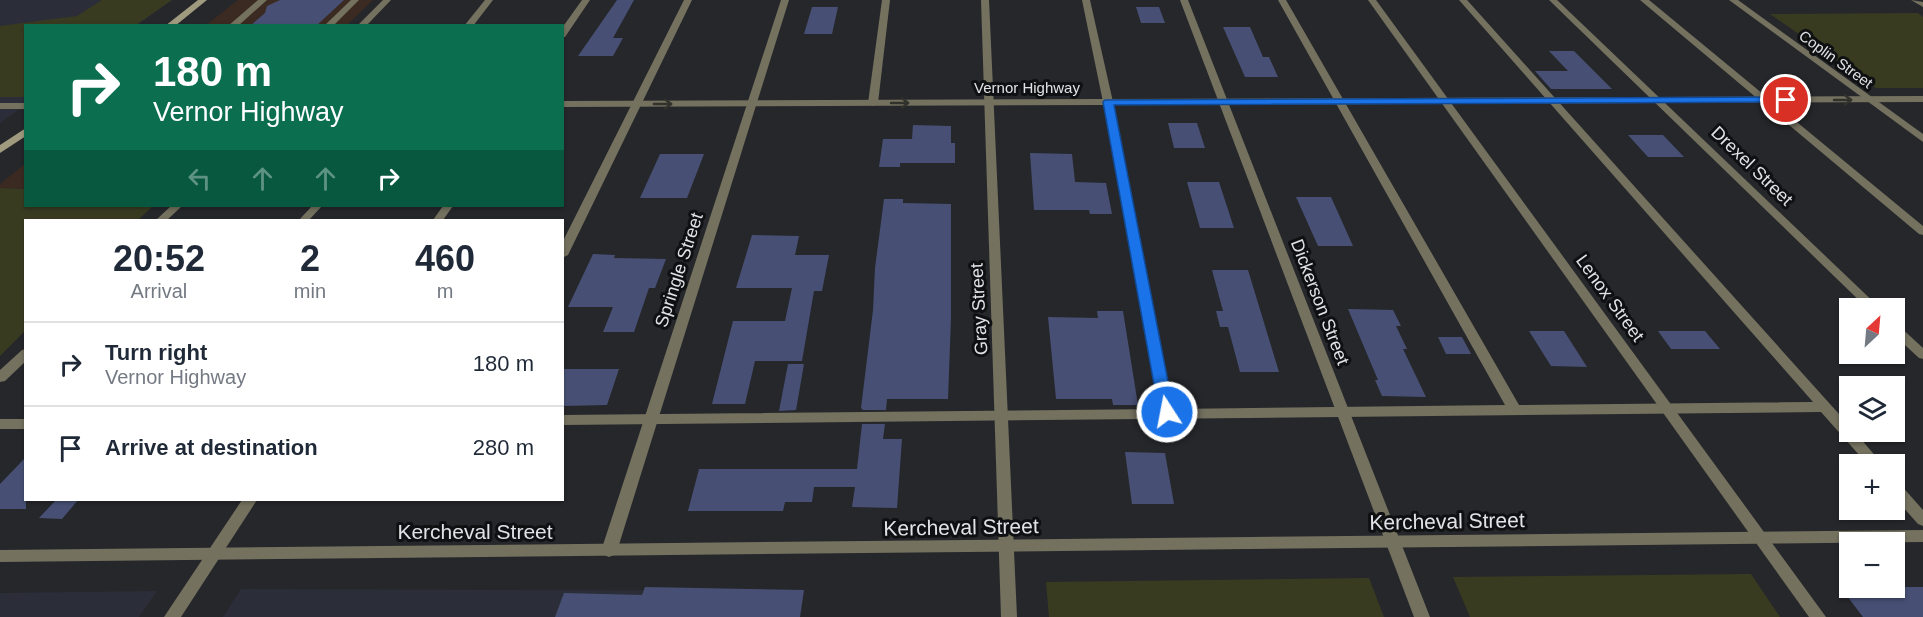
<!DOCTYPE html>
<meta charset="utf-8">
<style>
:root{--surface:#fff;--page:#f6f6f7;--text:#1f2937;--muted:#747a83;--line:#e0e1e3}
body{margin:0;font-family:Helvetica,sans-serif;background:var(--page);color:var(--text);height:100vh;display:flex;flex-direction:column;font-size:22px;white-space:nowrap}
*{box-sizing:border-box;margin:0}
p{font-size:20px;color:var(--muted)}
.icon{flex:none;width:33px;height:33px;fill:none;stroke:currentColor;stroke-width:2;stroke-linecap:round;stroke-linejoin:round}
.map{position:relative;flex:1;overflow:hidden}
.panel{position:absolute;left:24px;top:219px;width:540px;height:282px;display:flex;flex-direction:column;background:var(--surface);border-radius:0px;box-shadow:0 2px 4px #0004}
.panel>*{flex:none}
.banner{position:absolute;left:24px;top:24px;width:540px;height:183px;border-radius:0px;box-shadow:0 2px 4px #0004;background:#0b6e4f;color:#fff;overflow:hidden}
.needle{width:39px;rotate:26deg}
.fabs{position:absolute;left:1839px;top:298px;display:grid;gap:12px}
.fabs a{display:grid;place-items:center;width:66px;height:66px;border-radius:0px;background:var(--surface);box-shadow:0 2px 4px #0004;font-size:30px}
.pin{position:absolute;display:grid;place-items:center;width:51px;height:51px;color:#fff;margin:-26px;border:3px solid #fff;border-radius:50%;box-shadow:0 2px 6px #0007}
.me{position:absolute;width:66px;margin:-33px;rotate:349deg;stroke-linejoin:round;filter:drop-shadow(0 0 4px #0008)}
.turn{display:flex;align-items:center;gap:21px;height:126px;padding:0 30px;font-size:27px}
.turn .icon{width:78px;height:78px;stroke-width:2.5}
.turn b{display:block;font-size:42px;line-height:51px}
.lanes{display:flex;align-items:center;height:57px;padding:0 30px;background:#0003;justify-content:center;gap:30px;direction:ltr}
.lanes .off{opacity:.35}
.eta{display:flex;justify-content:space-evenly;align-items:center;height:102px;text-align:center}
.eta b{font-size:36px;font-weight:600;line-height:42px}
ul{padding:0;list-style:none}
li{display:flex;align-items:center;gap:18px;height:84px;padding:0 30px;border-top:2px solid var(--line)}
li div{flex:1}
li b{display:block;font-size:22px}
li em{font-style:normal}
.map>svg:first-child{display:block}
</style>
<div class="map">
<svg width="1923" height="617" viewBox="0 0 1923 617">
<rect width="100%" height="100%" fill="#26272b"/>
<!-- commercial -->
<g fill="#3b2a21">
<path d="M238 0H373L347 25 205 26Z"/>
<path d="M25 164V189L0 188V184Z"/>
</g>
<!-- built -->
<g fill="#2b2e38">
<path d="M0 0H172L137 25 26 26 25 105 0 123Z"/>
<path d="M241 589 800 591 796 617H223Z"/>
<path d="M157 591 139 617H0V593Z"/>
</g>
<!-- green -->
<g fill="#393b21">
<path d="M102 0H172L136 25 26 26 25 97H0V26L77 16Z"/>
<path d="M1918 13 1923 17V88H1876L1770 14Z"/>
<path d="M0 188 25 189 26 206H153L138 220H26L25 331 0 356Z"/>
<path d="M1751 574 1780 617H1470L1453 577Z"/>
<path d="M1369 578 1384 617H1049L1046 582Z"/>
</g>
<!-- building -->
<g fill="#475074">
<path d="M280 0H344L316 26H250L265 13 267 6Z"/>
<path d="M617 0H634L613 38H623L613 56H578Z"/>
<path d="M812 7H838L832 34H804Z"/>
<path d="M1136 7H1159L1165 23H1141Z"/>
<path d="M1223 27H1250L1263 57H1269L1278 77H1245Z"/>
<path d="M1549 51H1574L1612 89H1551L1535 71H1568Z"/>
<path d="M1168 123H1197L1205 148H1174Z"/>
<path d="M913 125 951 126V143H955V163H900V167H879L883 139H912Z"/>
<path d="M1628 135H1663L1684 157H1648Z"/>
<path d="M1030 153 1072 154 1075 182 1106 183 1112 214H1090L1089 210H1034Z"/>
<path d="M660 154H704L687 198H640Z"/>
<path d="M1187 182H1219L1234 228H1200Z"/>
<path d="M1296 197H1331L1353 246H1318Z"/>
<path d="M884 199H903V203L951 204V318L948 399H887L886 410H863L861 408 873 310 875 268Z"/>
<path d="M752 235 799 236 795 255H829L822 291H814L802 361H755L745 404H712L733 321H785L792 288H736Z"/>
<path d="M593 254 615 255 614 258 666 259 655 288H649L634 332H603L613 307H568Z"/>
<path d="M1212 270H1248L1279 372H1240L1228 327H1220L1216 311H1223Z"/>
<path d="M1348 309 1393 310 1401 326H1396L1407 349H1403L1426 397 1382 396 1375 380H1378Z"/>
<path d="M1097 311H1123L1138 405H1113L1112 399H1056L1048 317 1098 318Z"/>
<path d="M1529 331H1564L1587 367 1551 366Z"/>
<path d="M1658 331H1705L1720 349H1671Z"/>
<path d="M1438 337H1462L1471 354H1446Z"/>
<path d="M788 364H804L796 410 779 411Z"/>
<path d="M562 369H619L607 405 562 406Z"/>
<path d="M862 424H885L883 439H902L897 508 852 507 855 487H814L812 502H785L783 511H688L699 469H857Z"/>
<path d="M1125 452 1165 453 1174 504H1132Z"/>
<path d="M26 457V509H0V484Z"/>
<path d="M56 500H78L62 519 39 518Z"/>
<path d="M645 587 804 590 800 617H555L564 593 642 595Z"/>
<path d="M1898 587H1923V617H1863L1841 588H1899Z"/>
</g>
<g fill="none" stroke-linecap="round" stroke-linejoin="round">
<!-- service -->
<g fill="#74715f" fill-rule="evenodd">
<path d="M258 0H267L238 26H228Z"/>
<path d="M351 0H359L333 26H324Z"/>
<path d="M485 0H493L473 26H464Z"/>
<path d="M684 0H692L568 255 562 258V243Z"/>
<path d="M882 0H890L878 103 873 106 868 103Z"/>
<path d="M1082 0H1090L1113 102 1173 409 1505 405 1278 0H1286L1519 405 1813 402 1459 0H1467L1830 404 1850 426V432H1855L1883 465H1868L1821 412 562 425V415L1160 409 1103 102Z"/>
<path d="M1640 0H1649L1923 226V235L1919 234Z"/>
<rect x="0" y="103" width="26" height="6"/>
<path d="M312 206H322L309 220H299Z"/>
<rect x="0" y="419" width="26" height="10"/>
<path d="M1894 482 1899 483 1923 510V526L1918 524 1894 497Z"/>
</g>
<!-- minor -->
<g fill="#74715f" fill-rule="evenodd">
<path d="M383 0H391L366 26H357Z"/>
<path d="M582 0H590L565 37H562V28Z"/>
<path d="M781 0H789L617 551 614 555 609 557 604 555 601 551Z"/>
<path d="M981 0H989L1017 617H1001Z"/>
<path d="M1180 0H1188L1430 617H1414Z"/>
<path d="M1368 0H1376L1826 617H1809Z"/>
<path d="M1549 0H1557L1881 309H1868Z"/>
<path d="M1729 0H1738L1923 134V142Z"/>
<path d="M1911 0 1923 2V7Z"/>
<path d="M171 206H182L167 220H156Z"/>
<path d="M443 206H453L443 220H433Z"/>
<path d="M1894 324 1898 325 1923 348V359L1919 358 1894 335Z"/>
<path d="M26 349V361L5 381 0 382V370L22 350Z"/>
<path d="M242 500H257L181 617H164Z"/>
</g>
<!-- tertiary -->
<g fill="#74715f" fill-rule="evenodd">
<path d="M1923 96V102L562 107V101Z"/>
<path d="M1923 530V542L0 562V550Z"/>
</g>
<!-- secondary -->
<g fill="#a09b7e" fill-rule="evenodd">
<path d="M198 0H207L175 26H165Z"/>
<path d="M26 128V136L0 153V145Z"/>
</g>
</g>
<!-- one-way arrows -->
<defs><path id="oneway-shaft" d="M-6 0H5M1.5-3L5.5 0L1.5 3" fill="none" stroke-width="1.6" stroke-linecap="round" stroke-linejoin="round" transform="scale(1.5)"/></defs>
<g stroke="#32322d">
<use href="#oneway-shaft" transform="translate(1843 100)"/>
<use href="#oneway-shaft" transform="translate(900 103)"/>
<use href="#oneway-shaft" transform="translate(663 104)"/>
</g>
<!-- route -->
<path fill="#1a73e8" stroke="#114b97" stroke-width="1.5" d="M1786 97 1789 98V102L1114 105 1174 412 1172 416H1161L1159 412 1103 102 1105 100Z"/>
<g text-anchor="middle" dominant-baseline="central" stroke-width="6" stroke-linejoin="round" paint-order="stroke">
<!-- far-street labels -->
<g font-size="15" fill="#e1e2e5" stroke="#0f1012">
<text transform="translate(1836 59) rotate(36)">Coplin Street</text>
<text x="1027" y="87">Vernor Highway</text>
</g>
<!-- street labels -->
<g font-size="18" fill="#e1e2e5" stroke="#0f1012">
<text transform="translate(1752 166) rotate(44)">Drexel Street</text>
<text transform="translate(679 270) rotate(-72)">Springle Street</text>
<text transform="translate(1610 298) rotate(54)">Lenox Street</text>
<text transform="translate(1320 302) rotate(69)">Dickerson Street</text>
<text transform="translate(979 309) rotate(-93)">Gray Street</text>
</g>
<!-- near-street labels -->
<g font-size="21" fill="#e1e2e5" stroke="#0f1012">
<text transform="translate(1447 521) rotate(-1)">Kercheval Street</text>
<text transform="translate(961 527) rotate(-1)">Kercheval Street</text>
<text x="475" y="531">Kercheval Street</text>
</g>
</g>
</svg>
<div class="fabs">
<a><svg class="needle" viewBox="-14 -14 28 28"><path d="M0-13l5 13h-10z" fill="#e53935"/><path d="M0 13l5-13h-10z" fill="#747a83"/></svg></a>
<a><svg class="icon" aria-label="layers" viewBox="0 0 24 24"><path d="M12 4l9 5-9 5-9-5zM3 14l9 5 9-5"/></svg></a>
<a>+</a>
<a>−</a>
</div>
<div class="pin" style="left:1786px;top:100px;background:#d93025"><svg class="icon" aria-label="arrive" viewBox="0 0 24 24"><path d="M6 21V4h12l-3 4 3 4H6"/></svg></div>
<svg class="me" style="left:1167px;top:412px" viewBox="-20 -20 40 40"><circle r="17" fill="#1a73e8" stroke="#fff" stroke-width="3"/><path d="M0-11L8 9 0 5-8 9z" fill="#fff"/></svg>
<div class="banner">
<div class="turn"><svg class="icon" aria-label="right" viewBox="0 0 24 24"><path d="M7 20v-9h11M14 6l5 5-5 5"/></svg><div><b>180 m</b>Vernor Highway</div></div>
<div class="lanes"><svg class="icon off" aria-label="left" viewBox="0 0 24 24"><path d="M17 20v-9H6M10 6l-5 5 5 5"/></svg><svg class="icon off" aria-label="ahead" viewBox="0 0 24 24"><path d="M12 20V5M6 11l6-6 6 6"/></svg><svg class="icon off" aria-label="ahead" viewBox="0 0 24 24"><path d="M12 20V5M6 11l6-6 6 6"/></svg><svg class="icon" aria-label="right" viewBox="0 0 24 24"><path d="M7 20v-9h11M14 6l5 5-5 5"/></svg></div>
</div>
<section class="panel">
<div class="eta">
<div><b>20:52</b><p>Arrival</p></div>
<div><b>2</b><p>min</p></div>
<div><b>460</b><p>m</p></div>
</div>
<ul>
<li><svg class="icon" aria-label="right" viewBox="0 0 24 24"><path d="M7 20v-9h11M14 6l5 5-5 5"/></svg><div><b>Turn right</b><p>Vernor Highway</p></div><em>180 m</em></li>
<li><svg class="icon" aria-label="arrive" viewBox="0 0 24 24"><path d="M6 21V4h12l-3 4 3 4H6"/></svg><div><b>Arrive at destination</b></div><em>280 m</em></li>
</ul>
</section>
</div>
